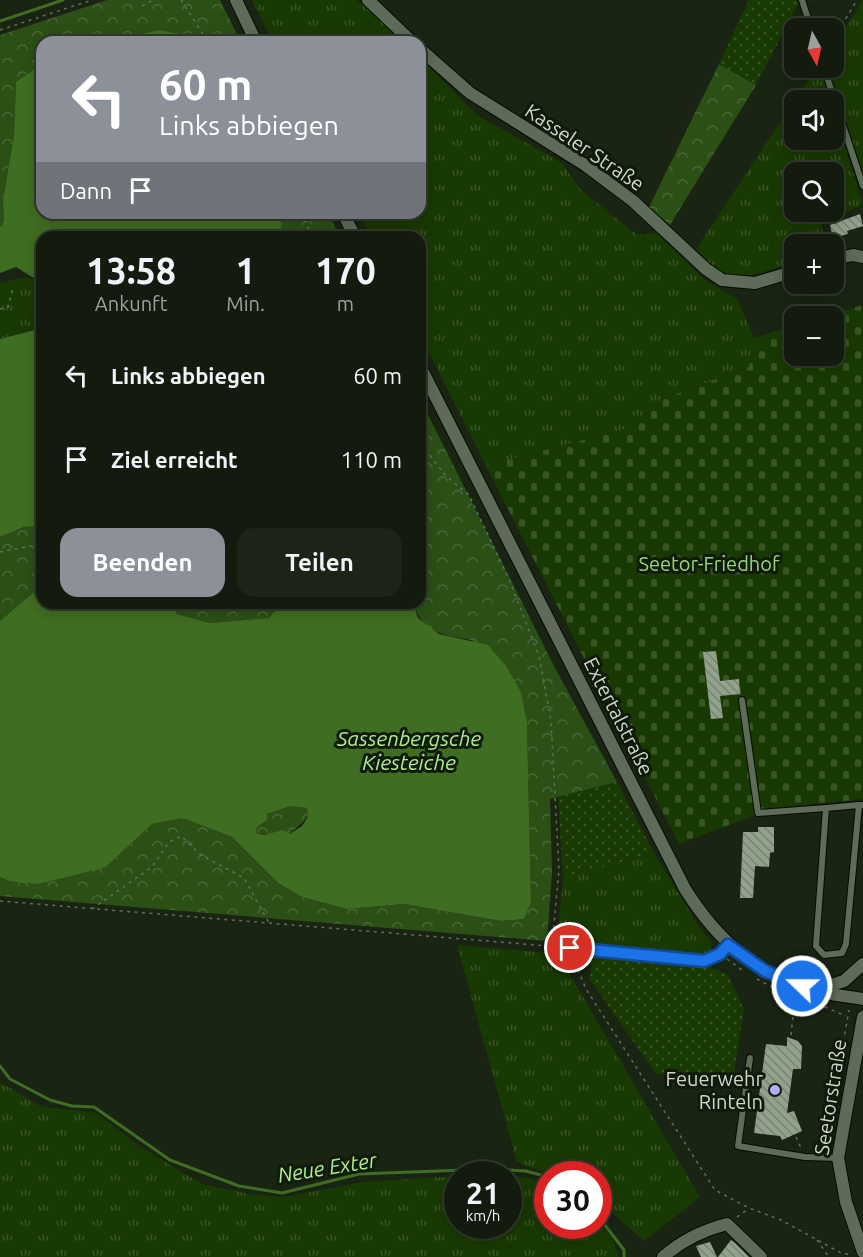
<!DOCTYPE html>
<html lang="de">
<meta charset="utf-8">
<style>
:root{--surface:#131b0e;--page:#1c2417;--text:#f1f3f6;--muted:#9da19e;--line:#32392e;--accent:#8c9099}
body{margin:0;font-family:Ubuntu,sans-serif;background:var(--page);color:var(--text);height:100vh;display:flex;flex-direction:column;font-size:22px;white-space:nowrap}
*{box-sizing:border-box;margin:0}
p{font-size:20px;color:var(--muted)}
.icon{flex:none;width:33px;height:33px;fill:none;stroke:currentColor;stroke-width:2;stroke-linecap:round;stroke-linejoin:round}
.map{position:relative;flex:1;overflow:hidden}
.side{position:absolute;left:36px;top:231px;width:390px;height:378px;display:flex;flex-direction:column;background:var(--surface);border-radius:18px;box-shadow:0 3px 15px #0003,0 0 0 2px var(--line)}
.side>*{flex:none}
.top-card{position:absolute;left:36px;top:36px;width:390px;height:183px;border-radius:18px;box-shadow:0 3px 15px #0003,0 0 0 2px var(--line);background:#8c9099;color:#fff;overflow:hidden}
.needle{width:39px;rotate:172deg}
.tools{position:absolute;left:784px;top:18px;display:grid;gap:12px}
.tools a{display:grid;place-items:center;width:60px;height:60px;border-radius:12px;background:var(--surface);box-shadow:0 3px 15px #0003,0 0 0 2px var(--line);font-size:30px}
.speed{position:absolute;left:444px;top:1161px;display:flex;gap:12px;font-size:30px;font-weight:700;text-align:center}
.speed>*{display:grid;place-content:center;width:78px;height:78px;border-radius:50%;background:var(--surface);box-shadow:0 3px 15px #0003,0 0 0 2px var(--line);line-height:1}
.speed small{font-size:15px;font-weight:400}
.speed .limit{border:9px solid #d22;background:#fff;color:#111}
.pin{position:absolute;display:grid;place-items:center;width:51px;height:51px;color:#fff;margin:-26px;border:3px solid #fff;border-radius:50%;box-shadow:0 2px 6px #0007}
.me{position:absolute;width:66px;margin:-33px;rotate:292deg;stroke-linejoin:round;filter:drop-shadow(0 0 4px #0008)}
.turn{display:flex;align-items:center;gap:21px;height:126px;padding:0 24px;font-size:27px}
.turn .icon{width:78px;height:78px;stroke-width:2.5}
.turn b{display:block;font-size:42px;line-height:51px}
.then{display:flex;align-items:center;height:57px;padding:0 24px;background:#0003;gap:12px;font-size:22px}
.eta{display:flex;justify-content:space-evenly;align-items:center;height:102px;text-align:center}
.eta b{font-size:36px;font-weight:700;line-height:42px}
.primary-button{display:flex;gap:12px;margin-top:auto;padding:12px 24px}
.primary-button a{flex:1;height:69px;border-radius:18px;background:var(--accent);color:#fff;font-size:24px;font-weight:700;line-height:69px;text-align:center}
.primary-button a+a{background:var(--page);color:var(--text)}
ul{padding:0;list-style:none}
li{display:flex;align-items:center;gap:18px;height:84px;padding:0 24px}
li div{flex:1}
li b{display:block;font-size:22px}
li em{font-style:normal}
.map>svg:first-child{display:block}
</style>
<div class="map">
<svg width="863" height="1257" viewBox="0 0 863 1257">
<defs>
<pattern id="grass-tufts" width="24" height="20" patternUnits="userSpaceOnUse" patternTransform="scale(1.5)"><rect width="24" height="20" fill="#193902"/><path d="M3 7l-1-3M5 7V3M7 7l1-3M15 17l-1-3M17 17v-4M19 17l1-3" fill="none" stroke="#395526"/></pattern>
<pattern id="forest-crowns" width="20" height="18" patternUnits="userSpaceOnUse" patternTransform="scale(1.5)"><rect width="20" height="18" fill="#2c4f16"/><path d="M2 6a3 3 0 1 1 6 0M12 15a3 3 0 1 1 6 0" fill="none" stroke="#4a6837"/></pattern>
<pattern id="cemetery-stones" width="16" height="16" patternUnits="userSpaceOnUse" patternTransform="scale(1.5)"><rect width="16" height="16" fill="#193902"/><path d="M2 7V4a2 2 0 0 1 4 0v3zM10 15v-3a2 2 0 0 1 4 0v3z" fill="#395526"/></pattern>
<pattern id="park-dots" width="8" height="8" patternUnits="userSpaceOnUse" patternTransform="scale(1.5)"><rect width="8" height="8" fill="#193902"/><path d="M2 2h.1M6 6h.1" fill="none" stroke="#395526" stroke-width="1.8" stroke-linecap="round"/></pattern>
<pattern id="building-back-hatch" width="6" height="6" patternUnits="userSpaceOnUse" patternTransform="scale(1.5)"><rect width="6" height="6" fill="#92a18b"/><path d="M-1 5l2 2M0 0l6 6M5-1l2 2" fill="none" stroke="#798474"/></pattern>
</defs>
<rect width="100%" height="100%" fill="#192413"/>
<!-- grass -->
<g fill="url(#grass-tufts)" fill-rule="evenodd">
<path d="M252 0H357L404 42H273Z"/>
<path d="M863 0V172L828 68H834V47Z"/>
<path d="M420 58 477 115 562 163 580 189 637 235 656 233 705 280 737 299 754 338 749 367 660 400 636 426 486 466 420 335V237H371L359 213H420Z"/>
<path d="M816 68H820L831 100H795V140H834V111L863 205 821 222 826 244H795V263L744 277 730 275 718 271 696 249ZM795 172H834V212H795Z"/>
<path d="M22 278 42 279V322L37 329 0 339V283Z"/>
<path d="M654 853 699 927 712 942 710 953 697 958 557 943 563 878Z"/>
<path d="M457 945 558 954 700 1197 644 1241 599 1201 598 1174H549L517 1162Z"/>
<path d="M0 1082 40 1106 96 1113 139 1146 202 1184 249 1194 284 1197 363 1182 457 1176 458 1226H508L509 1176 528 1178 547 1184 548 1226H598L599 1222 612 1238 619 1257H0Z"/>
</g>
<!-- forest -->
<g fill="url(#forest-crowns)">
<path d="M107 0H220L241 42H195L191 36 159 30 102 42H42V64L16 83 14 135 3 200 4 225 0 226V35Z"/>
<path d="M719 64 756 85 670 225 649 207Z"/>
<path d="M278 213H328L340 237H284Z"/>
<path d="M420 399 554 666 617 782 550 799 552 873 547 941 0 896V877L9 881 106 867 152 824 183 818 232 837 278 883 302 897 347 909 404 904 501 921 524 919 531 903 527 723 471 640C443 635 423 633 413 603H420Z"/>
<path d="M42 526V585L0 621V537L24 527Z"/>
<path d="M172 603H282L269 618 210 623 177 614Z"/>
<path d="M291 806 307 808 308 817 290 834C277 832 267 836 256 833L257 827 267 820V814Z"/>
</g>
<!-- cemetery -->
<path fill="url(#cemetery-stones)" d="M863 305V799L774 808 679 844 486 466 636 426 660 400 749 367 754 338 795 325V356H834V316H825Z"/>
<!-- park -->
<g fill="url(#park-dots)">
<path d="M749 0H796L798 5 756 85 719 64Z"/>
<path d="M617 782 654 853 563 878 558 797Z"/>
<path d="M592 957 710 967 728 975 744 1009 733 1079 656 1074 590 980Z"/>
</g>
<!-- water -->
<g fill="#3f6d21" fill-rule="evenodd">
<path d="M159 30 192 36 195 42H102Z"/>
<path d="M42 64V213H278L284 237H42V279L32 277 16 267 0 273V226L4 225 3 200 14 135 16 82Z"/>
<path d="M42 328V526L24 527 0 537V339Z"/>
<path d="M42 585V603H172L177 614 210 623 269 618 282 603H413L418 618 439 634 488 645 506 666 521 692 527 723 531 903 524 919 501 921 404 904 347 909 302 897 278 883 232 837 183 818 152 824 106 867 38 884 9 881 0 877V621ZM291 806 307 808 308 817 302 826 290 834 283 830 264 835 256 833 257 827 267 820V814Z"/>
</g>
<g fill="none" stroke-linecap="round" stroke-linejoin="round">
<!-- stream -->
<g stroke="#3f6d21" stroke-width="3">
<path d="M0 21 63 0"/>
<path d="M0 1066 10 1079 50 1100 72 1106 94 1107 170 1160 239 1186 282 1193 359 1174 491 1169 526 1171 548 1177"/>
<path d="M598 1216 624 1250V1257"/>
</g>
</g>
<!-- building -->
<g fill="url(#building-back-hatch)">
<path d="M860 214 863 226 847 231 848 234 833 238 830 225Z"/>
<path d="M716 651 720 681 739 679 740 694 720 696 723 718 711 719 703 652Z"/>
<path d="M758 827H774V852L770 853 769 867 755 866 753 898H740L743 832H758Z"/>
<path d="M787 1037 798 1041 802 1046 801 1069H793L787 1113 794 1111 802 1131 782 1140 780 1136 754 1133 766 1044 787 1046Z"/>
<path d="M731 1240 735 1243 749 1257H718Z"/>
<path d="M710 1242 717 1257H701L696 1246Z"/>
</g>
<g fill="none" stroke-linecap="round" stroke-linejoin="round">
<defs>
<g id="lane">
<path d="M802 0 811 28"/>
<path d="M824 68 863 186"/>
<path d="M742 700 758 813 826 808"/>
<path d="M859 805 846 944 842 953 824 955 816 946 826 808 859 805H863"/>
<path d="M570 948 704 961 720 954 728 945"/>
<path d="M750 1058 738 1146 805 1157 838 1158"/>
</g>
<g id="street">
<path d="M236 0 256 42"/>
<path d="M368 0 412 42"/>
<path d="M420 49 470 93 585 165 633 201 706 269 722 280 755 283 795 271"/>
<path d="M343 213 355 237"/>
<path d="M834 259 853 255 863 257"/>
<path d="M420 366 685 889C718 941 753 972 813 990 829 995 847 996 863 999"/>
<path d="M818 989 844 981 863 964"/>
<path d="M863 1017 838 1158 846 1202 863 1252"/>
<path d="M663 1257C681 1241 704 1230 727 1224L761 1257"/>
</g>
</defs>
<!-- lane casing -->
<use href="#lane" stroke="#040d01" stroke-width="8"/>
<!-- street casing -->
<use href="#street" stroke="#040d01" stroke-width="14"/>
<!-- path -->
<g stroke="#636d5f" stroke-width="1.5" stroke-dasharray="3 4.5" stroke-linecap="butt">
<path d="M181 0 208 42"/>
<path d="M142 6 153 0"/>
<path d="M0 30 92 0"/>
<path d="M834 38 857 0"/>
<path d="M302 213 312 237"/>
<path d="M0 309 8 307 13 288"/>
<path d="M420 435 431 457 446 476 469 495 509 579 539 656 551 721 559 870 552 945"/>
<path d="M0 552 42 544"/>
<path d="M0 901 561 947"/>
<path d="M92 909 152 867 169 842 181 836 201 855 244 878 270 925"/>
<path d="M572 956 586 989 715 1190 749 1208 781 1220 841 1253 852 1255"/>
<path d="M727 959 745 972"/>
<path d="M757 979 779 991"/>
<path d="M818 1004 846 1016"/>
<path d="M791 1035 795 997"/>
<path d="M835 1108 833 1101 849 1010"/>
<path d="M796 1137 801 1148"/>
<path d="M737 1217 748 1209"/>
<path d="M817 1240 829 1257"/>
</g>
<!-- lane -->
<use href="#lane" stroke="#5e6b58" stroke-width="6"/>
<!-- street -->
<use href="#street" stroke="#5e6b58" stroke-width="12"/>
</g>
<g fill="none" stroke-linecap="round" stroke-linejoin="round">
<defs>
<path id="route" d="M570 948 704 961 720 954 728 945 765 971 802 986"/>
</defs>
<!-- route casing -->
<use href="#route" stroke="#114b97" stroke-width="15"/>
<!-- route -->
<use href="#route" stroke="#1a73e8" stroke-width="10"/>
</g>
<!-- markers -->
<circle fill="#b0adfa" stroke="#101a0a" stroke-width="2" cx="775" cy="1090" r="6"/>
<g text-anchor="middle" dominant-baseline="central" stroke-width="6" stroke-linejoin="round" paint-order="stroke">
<!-- street labels -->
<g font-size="20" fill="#cfd7cc" stroke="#101a0a">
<text transform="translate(585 147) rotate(34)">Kasseler Straße</text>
<text transform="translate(619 716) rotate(63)">Extertalstraße</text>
<text transform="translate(830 1097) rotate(-81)">Seetorstraße</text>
</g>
<!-- park labels -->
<g font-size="20" fill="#96d672" stroke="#101a0a">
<text x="709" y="563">Seetor-Friedhof</text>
</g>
<!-- poi labels -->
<g font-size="20" fill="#cfd7cc" stroke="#101a0a" text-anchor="end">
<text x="763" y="1078">Feuerwehr<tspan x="763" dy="23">Rinteln</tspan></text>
</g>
<!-- water labels -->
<g font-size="21" font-style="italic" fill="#acee89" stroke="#101a0a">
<text x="409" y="738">Sassenbergsche<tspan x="409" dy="24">Kiesteiche</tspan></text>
<text transform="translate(327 1167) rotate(-9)">Neue Exter</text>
</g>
</g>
</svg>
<div class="tools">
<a><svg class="needle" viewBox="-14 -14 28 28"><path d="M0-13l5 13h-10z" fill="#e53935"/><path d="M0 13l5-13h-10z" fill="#9da19e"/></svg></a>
<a><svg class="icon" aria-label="sound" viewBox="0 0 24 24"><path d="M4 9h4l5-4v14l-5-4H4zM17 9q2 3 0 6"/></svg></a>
<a><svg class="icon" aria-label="search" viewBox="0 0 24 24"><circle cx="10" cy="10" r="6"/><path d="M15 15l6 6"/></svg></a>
<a>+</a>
<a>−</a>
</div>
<div class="speed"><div>21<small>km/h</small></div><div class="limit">30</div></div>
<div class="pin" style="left:570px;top:948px;background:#d93025"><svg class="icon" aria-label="arrive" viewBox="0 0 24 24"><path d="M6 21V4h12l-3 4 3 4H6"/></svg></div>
<svg class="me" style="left:802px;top:986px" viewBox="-20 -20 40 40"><circle r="17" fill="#1a73e8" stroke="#fff" stroke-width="3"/><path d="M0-11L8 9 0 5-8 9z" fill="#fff"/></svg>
<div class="top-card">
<div class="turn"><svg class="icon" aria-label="left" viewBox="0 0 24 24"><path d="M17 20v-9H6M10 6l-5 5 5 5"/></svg><div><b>60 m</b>Links abbiegen</div></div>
<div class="then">Dann<svg class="icon" aria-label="arrive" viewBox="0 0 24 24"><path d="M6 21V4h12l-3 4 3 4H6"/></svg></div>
</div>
<section class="side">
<div class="eta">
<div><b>13:58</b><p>Ankunft</p></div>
<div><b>1</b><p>Min.</p></div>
<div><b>170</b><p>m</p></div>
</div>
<ul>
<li><svg class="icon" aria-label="left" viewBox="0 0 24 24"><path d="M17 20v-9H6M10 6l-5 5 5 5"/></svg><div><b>Links abbiegen</b></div><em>60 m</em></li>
<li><svg class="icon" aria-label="arrive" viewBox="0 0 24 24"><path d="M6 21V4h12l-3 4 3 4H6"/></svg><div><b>Ziel erreicht</b></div><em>110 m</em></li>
</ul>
<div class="primary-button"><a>Beenden</a><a>Teilen</a></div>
</section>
</div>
